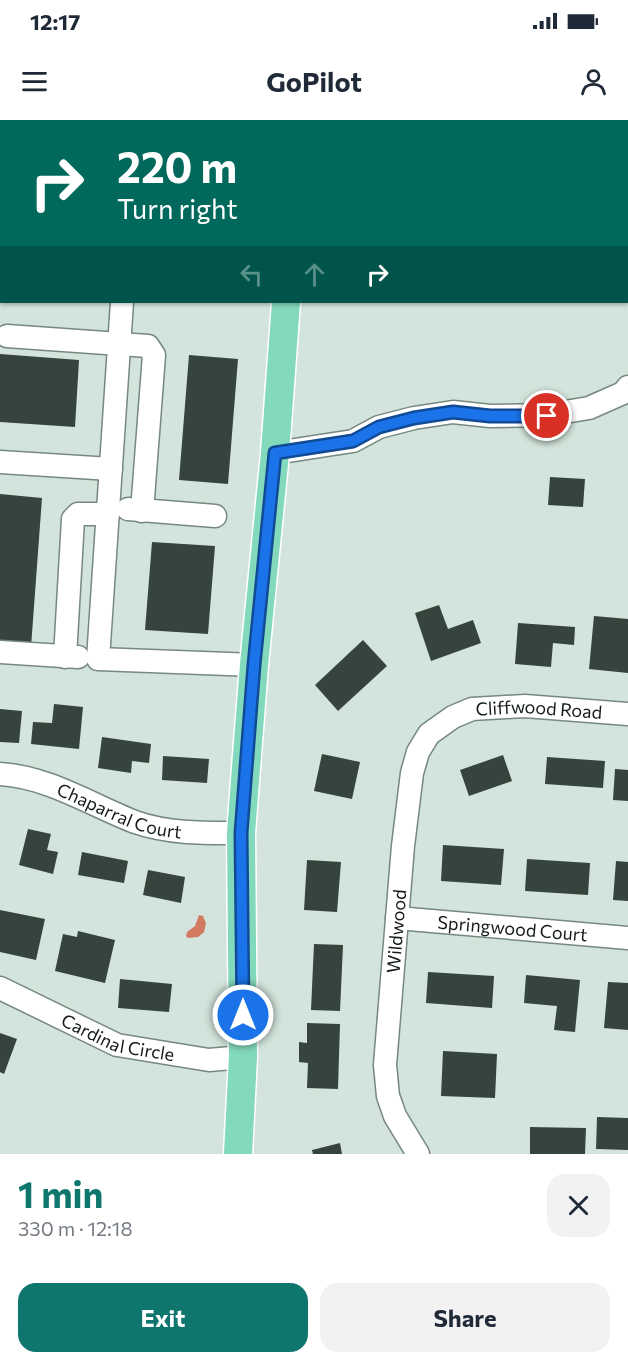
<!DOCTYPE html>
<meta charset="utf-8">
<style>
:root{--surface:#fff;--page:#f2f2f3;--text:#1f2937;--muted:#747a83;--accent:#0f766e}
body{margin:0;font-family:Commissioner,sans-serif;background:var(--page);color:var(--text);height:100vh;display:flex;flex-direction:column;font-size:22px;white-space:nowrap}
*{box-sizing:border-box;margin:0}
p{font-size:20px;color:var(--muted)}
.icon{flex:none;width:33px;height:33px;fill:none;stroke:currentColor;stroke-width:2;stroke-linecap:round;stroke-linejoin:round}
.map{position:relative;height:1034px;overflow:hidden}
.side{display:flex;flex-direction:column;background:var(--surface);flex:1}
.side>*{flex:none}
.top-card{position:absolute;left:0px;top:0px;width:628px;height:183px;box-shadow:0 2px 4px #0004;background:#00695c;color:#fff;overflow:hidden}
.pin{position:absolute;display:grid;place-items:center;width:51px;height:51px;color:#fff;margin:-26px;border:3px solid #fff;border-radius:50%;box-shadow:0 2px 6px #0007}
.me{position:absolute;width:66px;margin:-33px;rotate:0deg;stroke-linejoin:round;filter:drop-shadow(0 0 4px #0008)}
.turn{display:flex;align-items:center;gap:21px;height:126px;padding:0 18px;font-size:27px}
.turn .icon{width:78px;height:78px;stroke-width:2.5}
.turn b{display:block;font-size:42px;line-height:51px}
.lanes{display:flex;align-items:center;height:57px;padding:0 18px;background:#0003;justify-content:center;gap:30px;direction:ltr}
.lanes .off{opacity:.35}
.round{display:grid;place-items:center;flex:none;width:63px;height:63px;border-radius:18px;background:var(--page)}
.head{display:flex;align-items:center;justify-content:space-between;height:102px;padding:0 18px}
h1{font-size:36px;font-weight:700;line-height:45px;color:var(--accent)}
.cta{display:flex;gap:12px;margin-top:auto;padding:12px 18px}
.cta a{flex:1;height:69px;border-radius:18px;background:var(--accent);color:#fff;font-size:24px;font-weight:700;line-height:69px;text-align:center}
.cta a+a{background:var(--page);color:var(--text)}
.status{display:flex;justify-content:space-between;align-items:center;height:42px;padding:0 30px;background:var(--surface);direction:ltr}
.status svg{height:16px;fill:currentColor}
header{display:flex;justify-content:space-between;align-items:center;height:78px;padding:0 18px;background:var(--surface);font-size:27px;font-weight:700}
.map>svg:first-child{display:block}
</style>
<div class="status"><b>12:17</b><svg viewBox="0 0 49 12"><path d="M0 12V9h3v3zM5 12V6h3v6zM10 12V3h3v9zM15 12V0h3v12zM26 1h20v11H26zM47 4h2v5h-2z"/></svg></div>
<header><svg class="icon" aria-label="menu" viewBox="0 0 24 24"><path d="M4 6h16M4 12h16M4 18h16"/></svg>GoPilot<svg class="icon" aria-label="person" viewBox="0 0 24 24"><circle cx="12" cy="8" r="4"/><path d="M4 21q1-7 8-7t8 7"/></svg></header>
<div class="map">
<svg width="628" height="1034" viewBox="0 0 628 1034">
<rect width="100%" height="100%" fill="#d2e4db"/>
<!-- water -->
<path fill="#d37a62" d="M199 795 203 796 206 803 204 812 198 817 188 818 186 816 187 812 195 806Z"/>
<!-- building -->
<g fill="#35443d">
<path d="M0 234 79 240 75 307 0 302Z"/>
<path d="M189 235 238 239 228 364 179 360Z"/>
<path d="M550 357 585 359 583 387 548 385Z"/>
<path d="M0 374 42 378 31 527 0 525Z"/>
<path d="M152 422 215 426 208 514 145 510Z"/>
<path d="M439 485 448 509 473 500 481 523 431 541 415 493Z"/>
<path d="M594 496 628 499V553L589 549Z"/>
<path d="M518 503 575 507 574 525 553 523 551 547 515 544Z"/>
<path d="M363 520 387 546 338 591 315 565Z"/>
<path d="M54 584 83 587 79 629 31 624 33 602 52 603Z"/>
<path d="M0 589 22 591 19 623 0 622Z"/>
<path d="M102 617 151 624 149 643 132 641 131 653 98 648Z"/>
<path d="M322 634 360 642 352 679 314 671Z"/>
<path d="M503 635 512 661 469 676 460 650Z"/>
<path d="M163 636 209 639 207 663 162 660Z"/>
<path d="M547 637 605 641 603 668 545 664Z"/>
<path d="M615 649 628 650V681L613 680Z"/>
<path d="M28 709 51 714 47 730 58 732 53 754 19 745Z"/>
<path d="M443 725 504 729 501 765 441 761Z"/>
<path d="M82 732 128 741 124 763 78 755Z"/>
<path d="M527 739 590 743 588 775 525 771Z"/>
<path d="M307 740 341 742 337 792 304 790Z"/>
<path d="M616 741 628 742V781L613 780Z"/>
<path d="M148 750 185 757 181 783 143 775Z"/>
<path d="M0 790 45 799 36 840 0 832Z"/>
<path d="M78 811 115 820 105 863 55 851 63 814 77 817Z"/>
<path d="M314 824 343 825 340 891 311 890Z"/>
<path d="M428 852 494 856 492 888 426 883Z"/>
<path d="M526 855 580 860 575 912 554 910 557 886 524 883Z"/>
<path d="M120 859 172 864 169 892 118 888Z"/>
<path d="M608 862 628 863V910L604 908Z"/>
<path d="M307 903 340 904 338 969 307 968 308 943 299 942V922L307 923Z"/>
<path d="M0 913 17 919 4 954 0 952Z"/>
<path d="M443 931 497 934 495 978 441 976Z"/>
<path d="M597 997 628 998V1030L596 1029Z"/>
<path d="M530 1007 586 1008 585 1034H530Z"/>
<path d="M340 1023 342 1034H313L312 1030Z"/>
</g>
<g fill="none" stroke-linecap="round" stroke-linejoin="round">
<defs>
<g id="minor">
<path d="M354 0 356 2"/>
<path d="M35 2 36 0"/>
<path d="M627 30H628"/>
<path d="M0 45 2 43"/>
<path d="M122 182 98 539 254 545"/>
<path d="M7 216 148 226 154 235 142 391"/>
<path d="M275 333 353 321 379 307 414 298 453 292 490 296 547 295 589 288 623 273 628 267"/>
<path d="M0 342 111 349"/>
<path d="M128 389 215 396"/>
<path d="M0 532 78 537"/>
<path d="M65 537 73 399 78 394H108"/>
<path id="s1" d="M0 654C49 657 91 685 135 702 169 714 206 713 241 713"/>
<path id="s2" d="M397 798 628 818"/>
<path id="s3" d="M0 868 117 925 209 940 243 937"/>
<path id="s4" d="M418 1034 395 996 388 976 385 945 403 726 412 653 418 632 429 614 453 597 472 589 525 586 628 594"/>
</g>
<g id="major">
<path d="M301 2V0"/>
<path d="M0 153H2"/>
<path d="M238 1034 243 937 241 713 254 545 275 333 286 182"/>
</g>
</defs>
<!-- minor casing -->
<use href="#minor" stroke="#76887f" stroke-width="25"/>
<!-- major casing -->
<use href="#major" stroke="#fff" stroke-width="31"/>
<!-- minor -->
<use href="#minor" stroke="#fff" stroke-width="22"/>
<!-- major -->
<use href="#major" stroke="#83d9bb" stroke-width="28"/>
</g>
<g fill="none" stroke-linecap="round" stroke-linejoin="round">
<defs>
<path id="route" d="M243 895 241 713 254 545 275 333 353 321 379 307 414 298 453 292 490 296H547"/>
</defs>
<!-- route casing -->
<use href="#route" stroke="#114b97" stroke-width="15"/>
<!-- route -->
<use href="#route" stroke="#1a73e8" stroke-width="10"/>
</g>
<g text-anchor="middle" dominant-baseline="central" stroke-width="6" stroke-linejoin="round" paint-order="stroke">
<!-- street labels -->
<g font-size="18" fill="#131a17" stroke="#dff2e8">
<text stroke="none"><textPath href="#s4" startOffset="550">Cliffwood Road</textPath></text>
<text stroke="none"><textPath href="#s1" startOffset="126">Chaparral Court</textPath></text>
<text stroke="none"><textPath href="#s2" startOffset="116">Springwood Court</textPath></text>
<text stroke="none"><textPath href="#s4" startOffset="231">Wildwood</textPath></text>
<text stroke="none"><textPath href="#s3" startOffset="129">Cardinal Circle</textPath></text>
</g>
</g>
</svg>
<div class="pin" style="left:547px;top:296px;background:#d93025"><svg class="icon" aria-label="arrive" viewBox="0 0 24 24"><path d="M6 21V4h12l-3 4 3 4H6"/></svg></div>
<svg class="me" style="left:243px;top:895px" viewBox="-20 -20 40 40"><circle r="17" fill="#1a73e8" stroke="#fff" stroke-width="3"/><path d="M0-11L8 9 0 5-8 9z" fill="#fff"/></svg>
<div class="top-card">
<div class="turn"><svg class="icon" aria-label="right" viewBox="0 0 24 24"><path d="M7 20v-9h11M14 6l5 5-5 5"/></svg><div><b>220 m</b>Turn right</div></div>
<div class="lanes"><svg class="icon off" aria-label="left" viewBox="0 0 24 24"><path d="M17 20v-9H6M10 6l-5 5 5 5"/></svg><svg class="icon off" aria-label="ahead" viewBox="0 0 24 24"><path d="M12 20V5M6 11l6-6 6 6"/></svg><svg class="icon" aria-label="right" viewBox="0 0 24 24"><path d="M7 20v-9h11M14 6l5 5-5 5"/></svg></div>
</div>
</div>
<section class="side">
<div class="head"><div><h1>1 min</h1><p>330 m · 12:18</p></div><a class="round"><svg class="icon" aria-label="close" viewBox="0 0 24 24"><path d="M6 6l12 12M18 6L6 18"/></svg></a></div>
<div class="cta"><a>Exit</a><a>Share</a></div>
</section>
